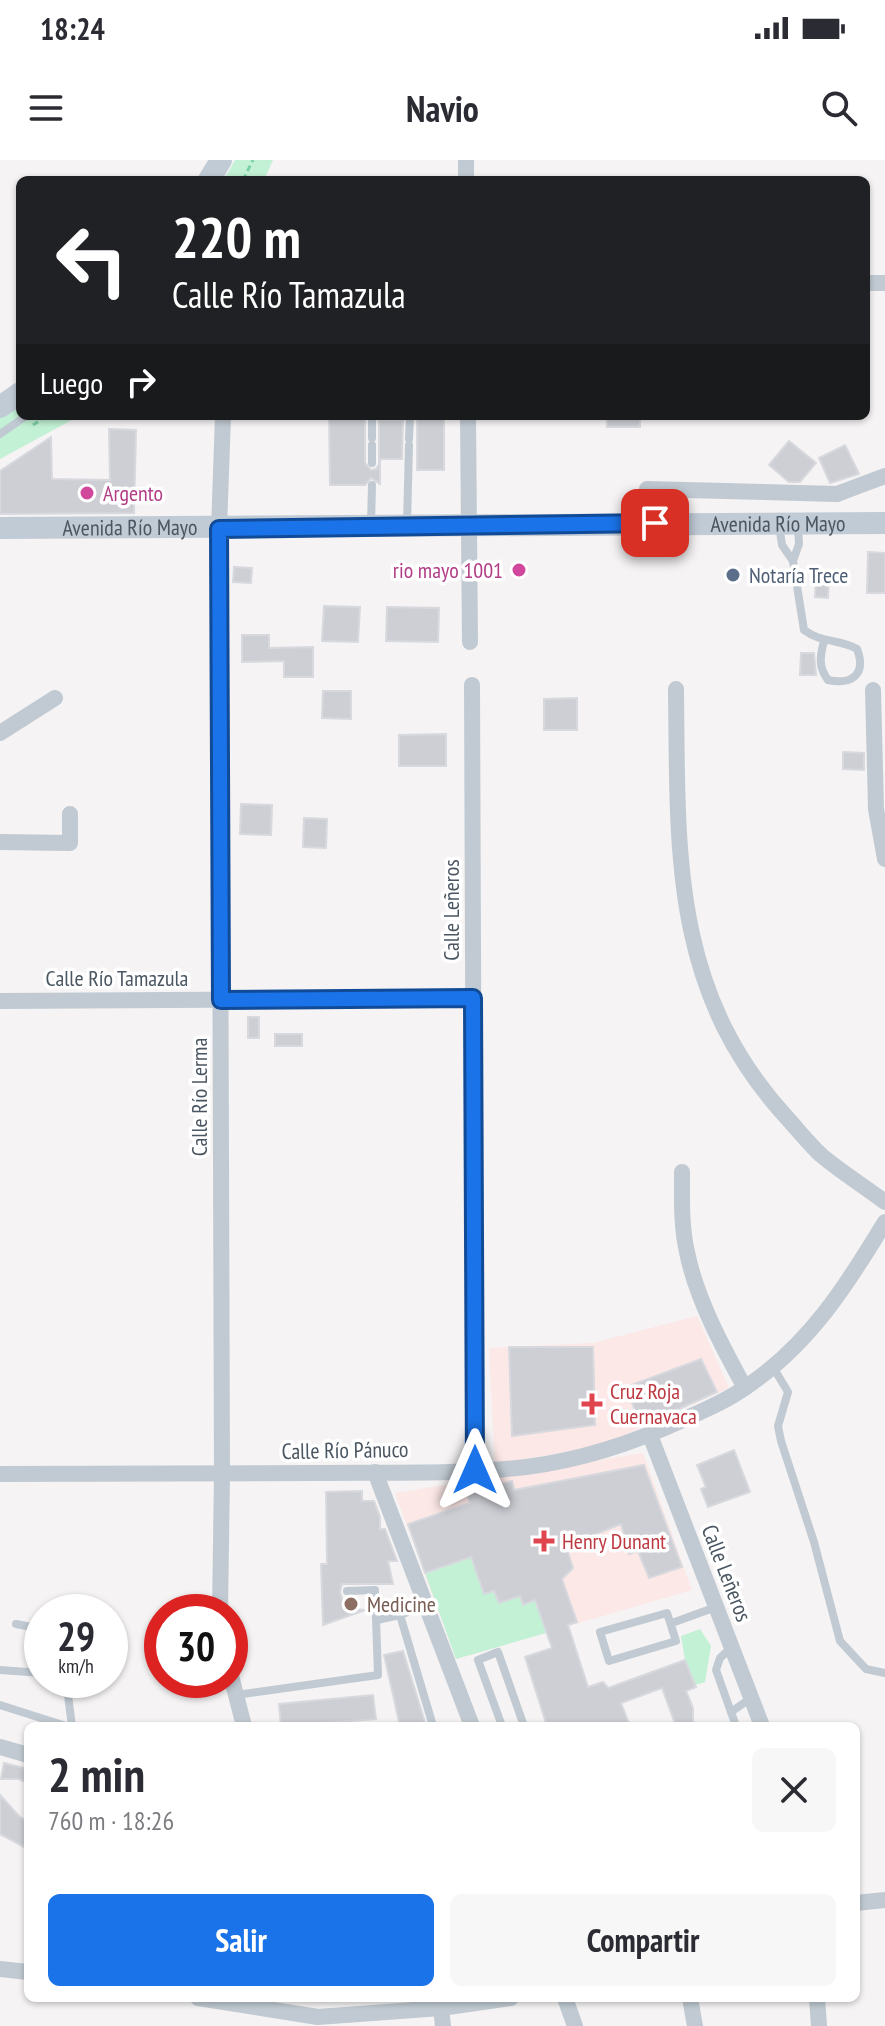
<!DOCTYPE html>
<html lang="es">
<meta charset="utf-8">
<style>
:root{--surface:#fff;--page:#f7f7f7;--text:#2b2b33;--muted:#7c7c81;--accent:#1a73e8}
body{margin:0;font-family:"PT Sans Narrow",sans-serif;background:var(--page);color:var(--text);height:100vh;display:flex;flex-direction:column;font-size:30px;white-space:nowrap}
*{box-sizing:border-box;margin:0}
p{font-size:26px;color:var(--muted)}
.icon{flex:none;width:44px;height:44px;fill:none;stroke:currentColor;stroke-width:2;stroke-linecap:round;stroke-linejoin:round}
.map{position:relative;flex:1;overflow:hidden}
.side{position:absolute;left:24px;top:1562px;width:836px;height:280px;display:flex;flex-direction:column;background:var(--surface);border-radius:12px;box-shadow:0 2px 6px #0004}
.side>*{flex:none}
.top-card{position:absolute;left:16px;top:16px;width:854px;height:244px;border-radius:12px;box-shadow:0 2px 6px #0004;background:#202124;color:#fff;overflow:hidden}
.speed{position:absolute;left:24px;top:1434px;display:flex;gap:16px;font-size:40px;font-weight:700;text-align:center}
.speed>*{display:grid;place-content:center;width:104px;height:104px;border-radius:50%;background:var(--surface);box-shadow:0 2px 6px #0004;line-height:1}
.speed small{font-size:20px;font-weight:400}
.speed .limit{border:12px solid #d22;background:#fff;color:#111}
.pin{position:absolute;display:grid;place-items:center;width:68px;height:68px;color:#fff;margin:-34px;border-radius:16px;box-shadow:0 4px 12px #0006}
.me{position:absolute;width:88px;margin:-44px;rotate:0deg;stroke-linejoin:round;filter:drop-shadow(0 0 6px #0008)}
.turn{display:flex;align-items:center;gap:28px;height:168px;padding:0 24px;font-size:36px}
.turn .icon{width:104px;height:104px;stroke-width:2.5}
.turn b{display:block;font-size:56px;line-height:68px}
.then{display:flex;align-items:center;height:76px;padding:0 24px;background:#0003;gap:16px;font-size:30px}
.round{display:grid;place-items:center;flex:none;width:84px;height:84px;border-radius:12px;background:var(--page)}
.summary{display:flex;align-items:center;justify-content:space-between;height:136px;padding:0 24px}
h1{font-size:48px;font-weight:700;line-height:60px}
.cta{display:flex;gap:16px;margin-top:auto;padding:16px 24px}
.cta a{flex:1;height:92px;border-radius:12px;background:var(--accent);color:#fff;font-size:32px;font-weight:700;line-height:92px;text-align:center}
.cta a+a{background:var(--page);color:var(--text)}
.status{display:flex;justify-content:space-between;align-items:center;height:56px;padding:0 40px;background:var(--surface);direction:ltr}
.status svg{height:22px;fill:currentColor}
header{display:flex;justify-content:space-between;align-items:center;height:104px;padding:0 24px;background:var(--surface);font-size:36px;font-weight:700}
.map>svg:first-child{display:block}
</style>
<div class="status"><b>18:24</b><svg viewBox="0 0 49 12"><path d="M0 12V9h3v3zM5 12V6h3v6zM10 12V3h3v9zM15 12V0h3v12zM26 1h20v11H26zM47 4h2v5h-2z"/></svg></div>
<header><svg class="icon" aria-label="menu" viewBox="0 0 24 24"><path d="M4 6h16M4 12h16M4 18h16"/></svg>Navio<svg class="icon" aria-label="search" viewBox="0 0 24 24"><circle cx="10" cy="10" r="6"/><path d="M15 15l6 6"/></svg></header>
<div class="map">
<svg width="885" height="1866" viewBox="0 0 885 1866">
<rect width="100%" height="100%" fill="#f5f3f3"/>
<!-- medical -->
<g fill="#fce8e6">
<path d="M697 1156 729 1228 598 1287 495 1304 489 1188 593 1183Z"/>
<path d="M643 1293 692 1430 456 1499 395 1333Z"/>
</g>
<!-- green -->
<g fill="#c3f1d5">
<path d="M235 0H273L264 20H224Z"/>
<path d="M20 240V256H79L0 299V255Z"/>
<path d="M471 1397 484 1434 494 1431 520 1436 523 1444 535 1440 546 1473 456 1499 425 1413Z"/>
<path d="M700 1469 711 1486 705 1522 695 1525 685 1500 681 1476Z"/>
</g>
<!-- building -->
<g fill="#cdcfd5" stroke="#d7d9de" stroke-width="2">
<path d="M329 256H365V303L371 310 376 309 379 304V260H403L402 299H380V324L371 318 365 325H330Z"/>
<rect x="417" y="256" width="27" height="54"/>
<rect x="607" y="256" width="33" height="11"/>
<path d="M109 269 136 270 134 353 0 354V311L51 277 52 319 110 320Z"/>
<path d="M789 281 816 303 800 322H789L769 305Z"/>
<path d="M845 285 859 314 830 323 819 298Z"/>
<path d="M868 392 885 393V433H867Z"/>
<path d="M234 407 252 408 251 423 233 422Z"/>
<path d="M816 416H829L828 438 815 437Z"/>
<path d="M324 446 360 447 358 482 322 481Z"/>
<path d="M387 447 439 448 438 482 386 481Z"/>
<path d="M242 475H269V488L313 487V517H284V501L242 502Z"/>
<path d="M801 493H814L816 515H800Z"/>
<path d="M323 531H351V559L322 558Z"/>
<path d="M577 538V570H544V539Z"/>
<path d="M446 574V606H399V575Z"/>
<path d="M843 592 864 593V610L843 609Z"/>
<path d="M241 644 272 645 271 675 240 674Z"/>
<path d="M304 658 327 659 326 688 303 687Z"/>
<rect x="248" y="857" width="11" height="21"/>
<rect x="275" y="874" width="27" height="12"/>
<path d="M509 1187H593L595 1265 512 1276Z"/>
<path d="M701 1199 717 1232 641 1266 626 1227Z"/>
<path d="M734 1290 750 1332 708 1347 701 1329 706 1327 697 1305Z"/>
<path d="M644 1305 682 1407 649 1418 638 1391 629 1394 621 1364 566 1386 573 1408 562 1419 577 1462 568 1465 588 1527 603 1522 608 1528 685 1500 696 1527 686 1531 693 1548V1566H676L662 1528 621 1543 630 1566H547L525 1497 552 1488 535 1440 523 1445 520 1436 499 1443 494 1431 484 1434 471 1397 425 1413 408 1364 470 1343 464 1327 480 1322 498 1321 501 1324 512 1321 514 1330Z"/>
<path d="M362 1331V1341H374L380 1357V1369H385L397 1401H388L393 1424H342L340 1432 345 1448 365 1450 323 1465 321 1404H327L326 1332Z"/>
<path d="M403 1491 424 1559 425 1566H400L384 1495Z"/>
<path d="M373 1535 376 1559 281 1566 279 1544Z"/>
<path d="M4 1603 28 1609V1623L19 1619H1Z"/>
<path d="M0 1635 19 1656 28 1662V1689L0 1674Z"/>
</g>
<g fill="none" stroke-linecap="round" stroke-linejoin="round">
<!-- path -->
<g stroke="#7ad0a6" stroke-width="3" stroke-dasharray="6 4" stroke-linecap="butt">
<path d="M243 20 253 0"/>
<path d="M33 265 47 256"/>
</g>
<!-- lane -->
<g stroke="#c1cad2" stroke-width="8">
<path d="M372 256V278"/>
<path d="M0 274 26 256"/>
<path d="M409 279 410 256"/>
<path d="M372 303V285"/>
<path d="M371 364 372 325"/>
<path d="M407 365 409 285"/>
<path d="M779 365 782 385 793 401 804 470C821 483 840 479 857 489 867 515 851 525 828 520 818 507 820 496 824 481"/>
<path d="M793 401 799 384 798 367"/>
<path d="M773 1207 788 1232 778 1266 781 1281 814 1382 840 1481 866 1509 885 1513"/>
<path d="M667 1453 676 1481 609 1501 600 1472Z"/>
<path d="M400 1455 426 1445"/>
<path d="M377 1460 400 1455 433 1566"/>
<path d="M672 1463 716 1447"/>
<path d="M16 1464 42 1469"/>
<path d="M731 1488 720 1498 716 1510 736 1566"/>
<path d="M0 1510 42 1513"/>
<path d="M66 1520 72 1566"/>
<path d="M236 1535 378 1515 375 1430 347 1431"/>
<path d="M0 1545 66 1566"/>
<path d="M731 1552 751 1538"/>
<path d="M502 1566 478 1500 498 1492 524 1566"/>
</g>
<!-- street -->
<g stroke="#c1cad2" stroke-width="16">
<path d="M466 0V20"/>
<path d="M866 123H885"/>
<path d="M468 256 470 482"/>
<path d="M647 329 837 334 885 316"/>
<path d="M472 525 475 1310"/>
<path d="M676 529C678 691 670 831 788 959 799 971 809 984 821 995 841 1012 864 1026 885 1042"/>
<path d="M873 530 876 649 885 699"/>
<path d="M0 573 55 538"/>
<path d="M0 682 70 683V654"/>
<path d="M0 841 473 838"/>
<path d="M682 1012C682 1039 681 1066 687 1092 696 1138 723 1188 745 1228"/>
<path d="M650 1275 762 1566"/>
<path d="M375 1312 472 1566"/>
<path d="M0 1314C105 1314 210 1314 314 1313 384 1312 457 1315 526 1307 582 1300 636 1282 687 1258 707 1249 728 1240 746 1227 809 1185 847 1125 885 1062"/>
<path d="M220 1452 222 1314 219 369 223 256"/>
<path d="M230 1512 244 1566"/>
<path d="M0 1587 28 1595"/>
<path d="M856 1743 885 1740"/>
<path d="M0 1809 28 1812"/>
<path d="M198 1838 318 1857 441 1848 511 1838"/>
<path d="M565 1838 575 1866"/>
<path d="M690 1838 695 1866"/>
<path d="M817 1838 819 1866"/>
<path d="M441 1848 443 1866"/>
</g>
<!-- secondary -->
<g stroke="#c1cbd6" stroke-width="22">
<path d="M209 20 221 0"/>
<path d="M0 247 20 233"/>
<path id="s1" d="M0 368 885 363"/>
</g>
</g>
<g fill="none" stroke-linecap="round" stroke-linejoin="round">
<defs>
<path id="route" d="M475 1310 473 838 221 840 219 369 655 363"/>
</defs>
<!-- route casing -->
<use href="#route" stroke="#114b97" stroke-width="20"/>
<!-- route -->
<use href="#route" stroke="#1a73e8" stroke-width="14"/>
</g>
<!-- markers -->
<g fill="#d1479c" stroke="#fff" stroke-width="3">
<circle cx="87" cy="333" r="8"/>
<circle cx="519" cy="410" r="8"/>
</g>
<circle fill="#5c6f8a" stroke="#fff" stroke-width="3" cx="733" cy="415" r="8"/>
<g fill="#e0444e" stroke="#fff" stroke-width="3">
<path d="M588 1232h8v8h8v8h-8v8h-8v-8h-8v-8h8z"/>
<path d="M540 1369h8v8h8v8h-8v8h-8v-8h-8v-8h8z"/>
</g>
<circle fill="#8d6e63" stroke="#fff" stroke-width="3" cx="351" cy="1444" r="8"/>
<g text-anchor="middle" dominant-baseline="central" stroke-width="7" stroke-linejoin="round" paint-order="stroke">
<!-- hotel labels -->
<g font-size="22" fill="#b23c85" stroke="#fff" text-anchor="start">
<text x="103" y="333">Argento</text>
<text x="503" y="410" text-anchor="end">rio mayo 1001</text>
</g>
<!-- street labels -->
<g font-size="22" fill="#4a5661" stroke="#fff">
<text stroke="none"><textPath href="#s1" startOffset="778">Avenida Río Mayo</textPath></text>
<text stroke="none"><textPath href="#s1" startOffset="130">Avenida Río Mayo</textPath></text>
<text transform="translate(451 750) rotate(-90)">Calle Leñeros</text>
<text x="117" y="818">Calle Río Tamazula</text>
<text transform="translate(199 937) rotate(-90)">Calle Río Lerma</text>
<text transform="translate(345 1290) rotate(-1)">Calle Río Pánuco</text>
<text transform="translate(727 1413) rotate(69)">Calle Leñeros</text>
</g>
<!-- service labels -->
<g font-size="22" fill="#4e5e75" stroke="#fff" text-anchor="start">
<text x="749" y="415">Notaría Trece</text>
</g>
<!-- health labels -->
<g font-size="22" fill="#be3a42" stroke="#fff" text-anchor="start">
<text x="610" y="1231">Cruz Roja<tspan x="610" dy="25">Cuernavaca</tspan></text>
<text x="562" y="1381">Henry Dunant</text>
</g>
<!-- education labels -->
<g font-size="22" fill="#785e54" stroke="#fff" text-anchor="start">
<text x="367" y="1444">Medicine</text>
</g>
</g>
</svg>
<div class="speed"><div>29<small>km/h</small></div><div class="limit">30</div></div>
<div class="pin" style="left:655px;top:363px;background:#d93025"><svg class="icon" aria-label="arrive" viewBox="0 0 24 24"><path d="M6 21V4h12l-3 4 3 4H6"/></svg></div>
<svg class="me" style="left:475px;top:1310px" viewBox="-20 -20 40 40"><path d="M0-17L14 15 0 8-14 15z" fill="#1a73e8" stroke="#fff" stroke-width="4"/></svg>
<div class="top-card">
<div class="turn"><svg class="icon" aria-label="left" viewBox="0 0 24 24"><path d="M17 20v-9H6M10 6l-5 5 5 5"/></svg><div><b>220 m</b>Calle Río Tamazula</div></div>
<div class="then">Luego<svg class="icon" aria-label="right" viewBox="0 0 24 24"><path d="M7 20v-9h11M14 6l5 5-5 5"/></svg></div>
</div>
<section class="side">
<div class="summary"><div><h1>2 min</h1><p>760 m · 18:26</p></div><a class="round"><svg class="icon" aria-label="close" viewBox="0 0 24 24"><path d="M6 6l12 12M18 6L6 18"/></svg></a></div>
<div class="cta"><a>Salir</a><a>Compartir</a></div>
</section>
</div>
